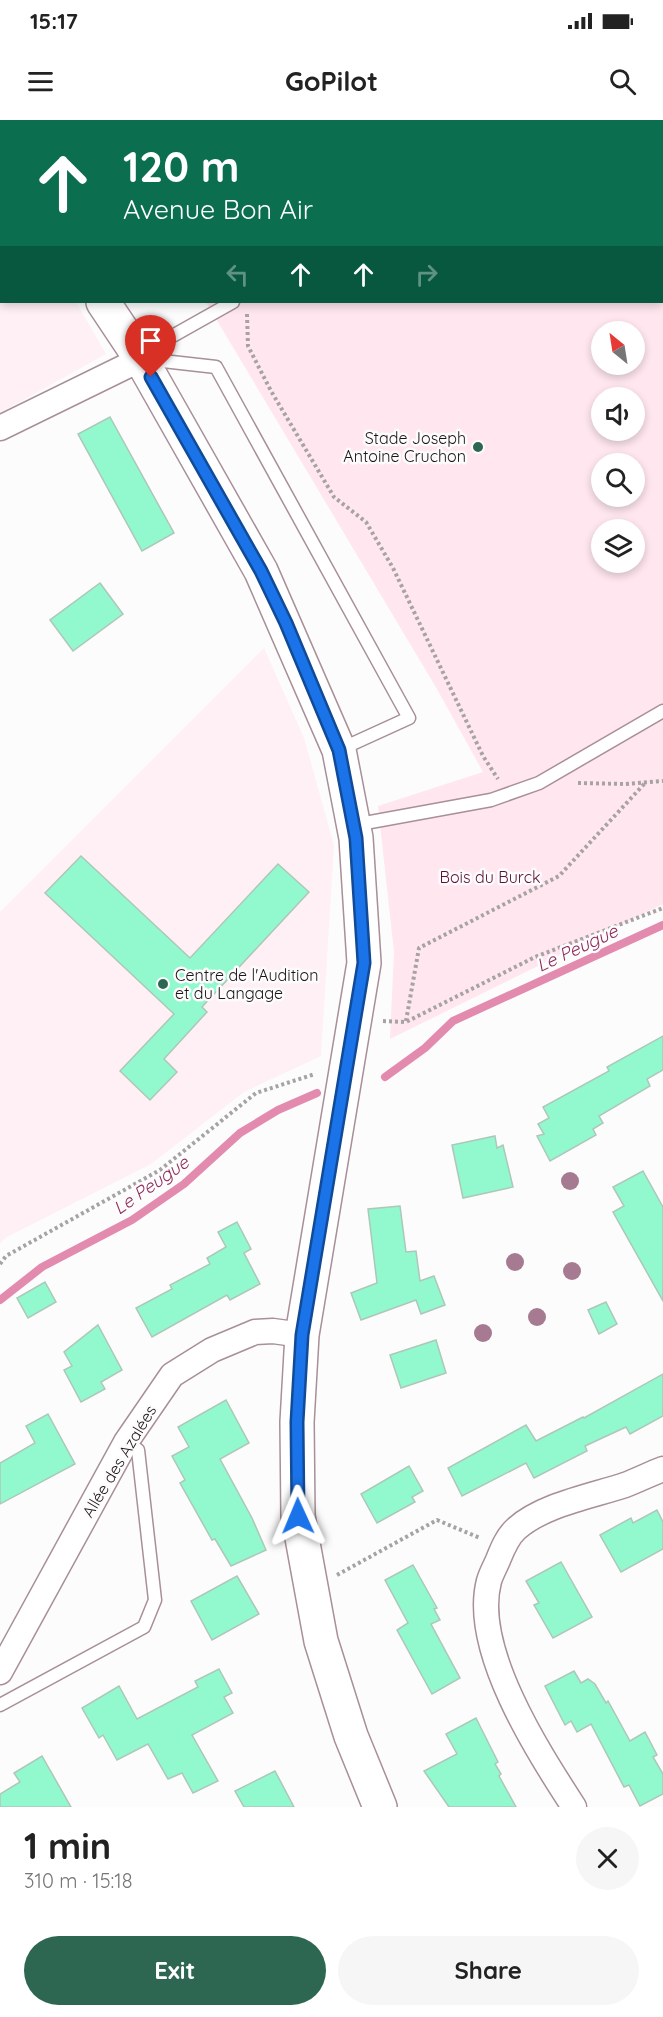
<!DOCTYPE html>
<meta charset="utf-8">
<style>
:root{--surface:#fff;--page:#f6f6f6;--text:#222;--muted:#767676;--accent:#2e6751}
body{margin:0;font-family:Quicksand,sans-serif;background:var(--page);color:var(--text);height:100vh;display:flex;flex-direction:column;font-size:22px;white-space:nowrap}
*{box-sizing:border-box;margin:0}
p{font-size:20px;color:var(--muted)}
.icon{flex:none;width:33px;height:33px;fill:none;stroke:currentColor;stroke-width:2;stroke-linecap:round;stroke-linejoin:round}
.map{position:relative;height:1687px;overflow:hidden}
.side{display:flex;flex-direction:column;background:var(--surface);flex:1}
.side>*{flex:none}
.top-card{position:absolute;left:0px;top:0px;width:663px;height:183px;box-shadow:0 3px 9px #0003;background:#0b6e4f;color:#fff;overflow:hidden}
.needle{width:39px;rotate:330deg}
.controls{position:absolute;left:591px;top:201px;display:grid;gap:12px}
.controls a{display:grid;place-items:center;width:54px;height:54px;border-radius:50%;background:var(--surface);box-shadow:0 3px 9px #0003;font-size:30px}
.pin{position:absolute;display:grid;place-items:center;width:51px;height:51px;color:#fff;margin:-62px -26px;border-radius:50% 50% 50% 0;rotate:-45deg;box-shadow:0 0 6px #0007}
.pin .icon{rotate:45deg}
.me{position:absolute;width:66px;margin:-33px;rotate:359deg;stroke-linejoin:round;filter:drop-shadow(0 0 4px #0008)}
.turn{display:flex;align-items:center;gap:21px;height:126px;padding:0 24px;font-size:27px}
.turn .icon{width:78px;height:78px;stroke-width:2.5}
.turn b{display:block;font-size:42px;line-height:51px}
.lanes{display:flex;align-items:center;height:57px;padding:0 24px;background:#0003;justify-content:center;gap:30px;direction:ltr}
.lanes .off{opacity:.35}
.round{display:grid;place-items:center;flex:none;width:63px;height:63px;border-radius:32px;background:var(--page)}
.summary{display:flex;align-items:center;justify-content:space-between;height:102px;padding:0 24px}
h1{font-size:36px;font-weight:700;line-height:45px}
.button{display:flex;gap:12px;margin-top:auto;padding:12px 24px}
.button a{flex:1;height:69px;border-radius:36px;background:var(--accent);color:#fff;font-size:24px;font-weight:700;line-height:69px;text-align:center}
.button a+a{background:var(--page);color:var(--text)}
.status{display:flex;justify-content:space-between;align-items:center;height:42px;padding:0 30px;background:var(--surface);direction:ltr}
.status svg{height:16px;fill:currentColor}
header{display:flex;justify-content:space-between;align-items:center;height:78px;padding:0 24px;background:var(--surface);font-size:27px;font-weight:700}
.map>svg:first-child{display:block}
</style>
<div class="status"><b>15:17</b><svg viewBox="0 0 49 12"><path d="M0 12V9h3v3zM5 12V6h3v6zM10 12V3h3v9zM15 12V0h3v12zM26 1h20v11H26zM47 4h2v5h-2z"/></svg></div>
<header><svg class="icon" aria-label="menu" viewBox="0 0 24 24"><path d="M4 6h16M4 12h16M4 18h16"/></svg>GoPilot<svg class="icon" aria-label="search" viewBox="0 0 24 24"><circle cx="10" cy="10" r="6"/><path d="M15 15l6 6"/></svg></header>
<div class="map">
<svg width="663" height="1687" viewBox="0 0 663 1687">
<rect width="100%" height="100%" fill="#fcfcfc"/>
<!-- built -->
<g fill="#fff0f5">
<path d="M0 68 2 182H76L106 234 0 293Z"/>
<path d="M264 528 304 618 334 725 321 936 244 972 151 1044 5 1118 0 1124V792Z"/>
</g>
<!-- green -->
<path fill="#ffe6ef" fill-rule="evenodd" d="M25 0H663V784L390 919 394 832 378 686 483 652 437 569 206 182H662V2ZM602 212H634V244H602ZM602 278H634V310H602ZM602 344H634V376H602ZM602 410H634V442H602Z"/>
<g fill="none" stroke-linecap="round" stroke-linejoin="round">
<!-- stream -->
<g stroke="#e38baf" stroke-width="8">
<path d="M385 957 425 928 453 901 663 805"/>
<path d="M0 1180 42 1147 132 1100 184 1064 240 1013 278 990 317 973"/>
</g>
</g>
<!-- building -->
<g fill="#92f8cd" stroke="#adc7ba" stroke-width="1.5">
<path d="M110 297 174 413 142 431 78 314Z"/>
<path d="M100 463 123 494 73 531 50 500Z"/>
<path d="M81 736 190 838 278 744 309 772 202 887 207 892 164 939 177 952 150 980 120 951 174 894 45 773Z"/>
<path d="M663 916V950L647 959 650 966 599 996 603 1003 593 1009 596 1015 550 1041 537 1016 544 1014 538 1004 549 998 543 987 609 951 607 947Z"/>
<path d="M495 1016 497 1028 503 1025 513 1067 463 1078 452 1025Z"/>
<path d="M643 1051 663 1087V1181L613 1092 624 1086 613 1067Z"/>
<path d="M400 1086 406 1132 416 1131 420 1161 434 1156 445 1185 421 1194 416 1180 361 1200 351 1173 377 1163 368 1089Z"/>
<path d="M237 1102 251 1129 244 1133 260 1164 230 1180 227 1175 152 1217 136 1188 172 1169 170 1165 210 1144 207 1138 226 1127 218 1112Z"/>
<path d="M45 1162 56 1182 28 1198 17 1178Z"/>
<path d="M606 1182 617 1204 599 1214 588 1190Z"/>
<path d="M98 1205 122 1250 101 1262 105 1269 81 1282 64 1250 72 1246 64 1232Z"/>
<path d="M436 1220 446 1253 401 1268 390 1235Z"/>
<path d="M663 1254V1296L630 1314 626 1307 585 1326 587 1331 534 1358 526 1343 462 1376 448 1348 526 1305 536 1321 583 1297 584 1298Z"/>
<path d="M226 1280 249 1323 220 1339 252 1398 266 1430 231 1446 215 1419 212 1420 180 1363 185 1360 172 1336 189 1327 178 1307Z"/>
<path d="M48 1294 75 1344 0 1384V1343L35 1323 26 1306Z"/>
<path d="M409 1346 423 1371 412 1377 415 1382 377 1403 361 1374Z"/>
<path d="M657 1390 663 1402V1429L621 1452 600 1415 631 1398 633 1403Z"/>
<path d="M561 1442 592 1497 553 1518 534 1485 539 1483 526 1461Z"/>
<path d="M413 1445 437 1488 434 1489 440 1500 431 1504 460 1558 432 1574 397 1510 408 1503 385 1460Z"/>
<path d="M237 1456 259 1494 212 1520 191 1481Z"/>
<path d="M219 1549 232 1573 224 1577 233 1593 192 1615 218 1661 193 1673 182 1653 168 1659 148 1624 117 1640 103 1615 99 1618 82 1588 119 1566 137 1599 198 1567 195 1561Z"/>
<path d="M574 1551 581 1563 588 1559 595 1564 606 1583 608 1581 630 1621 645 1612 657 1635 653 1637 663 1654V1674L640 1686 629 1665 624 1667 591 1604 577 1612 571 1601 565 1605 545 1566Z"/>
<path d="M476 1598 498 1642 495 1644 501 1654 499 1656 516 1687H449L424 1651 457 1634 446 1614Z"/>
<path d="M42 1636 71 1687H0V1674L20 1662 14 1653Z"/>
<path d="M275 1651 294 1687H244L235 1671Z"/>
</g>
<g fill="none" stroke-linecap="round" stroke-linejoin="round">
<defs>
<g id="lane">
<path d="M557 2 560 0"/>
<path d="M141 238 153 227 233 182"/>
<path d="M145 239 216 247 409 598 341 629"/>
<path d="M354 705 491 680 539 663 663 591"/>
<path d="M0 1585 144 1507 155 1480 138 1330 126 1322"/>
</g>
<g id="street">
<path d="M0 308 141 239"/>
<path d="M0 1552 126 1322 172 1255 212 1230 255 1212 273 1211 302 1215"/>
<path d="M574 1687C539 1633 471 1529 489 1461 491 1454 495 1447 498 1440 502 1430 507 1417 516 1409 542 1385 592 1376 625 1365 638 1360 650 1354 663 1349"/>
</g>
<g id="secondary">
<path d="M0 24 2 26"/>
<path d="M103 182 141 239 261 451 339 630 356 718 364 843 302 1215 297 1302 298 1396 321 1521 351 1616 380 1687"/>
</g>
</defs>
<!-- lane casing -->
<use href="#lane" stroke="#a88f98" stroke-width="15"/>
<!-- street casing -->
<use href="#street" stroke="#a88f98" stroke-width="27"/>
<!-- secondary casing -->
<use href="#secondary" stroke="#a88f98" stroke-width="36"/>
<!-- path -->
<g stroke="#a6a3a4" stroke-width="4" stroke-dasharray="3 3" stroke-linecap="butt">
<path d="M0 58 2 61"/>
<path d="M247 194 248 226 271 271 334 377 366 402 393 448 483 636 498 659"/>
<path d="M578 663 626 664 663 661"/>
<path d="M383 901 406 902 535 837 663 788"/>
<path d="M406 901 419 828 559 756 646 662"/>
<path d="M0 1144 6 1136 160 1050 256 973 315 954"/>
<path d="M337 1455 437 1400 480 1418"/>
</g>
<!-- lane -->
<use href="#lane" stroke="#fff" stroke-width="12"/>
<!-- street -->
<use href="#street" stroke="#fff" stroke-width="24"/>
<!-- secondary -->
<use href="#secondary" stroke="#fff" stroke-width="33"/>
</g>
<!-- trees -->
<g fill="#a67b91">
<circle cx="570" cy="1061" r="9"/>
<circle cx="515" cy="1142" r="9"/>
<circle cx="572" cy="1151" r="9"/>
<circle cx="537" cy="1197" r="9"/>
<circle cx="483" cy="1213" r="9"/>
</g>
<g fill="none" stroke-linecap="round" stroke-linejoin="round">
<defs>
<path id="route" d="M151 257 261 451 286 503 339 630 356 718 364 843 302 1215 297 1302 298 1396"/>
</defs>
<!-- route casing -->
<use href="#route" stroke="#114b97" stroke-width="15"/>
<!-- route -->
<use href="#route" stroke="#1a73e8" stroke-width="10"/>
</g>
<!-- markers -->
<g fill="#2e6751" stroke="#fcfcfc" stroke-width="2">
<circle cx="478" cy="327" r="6"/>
<circle cx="163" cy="864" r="6"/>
</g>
<g text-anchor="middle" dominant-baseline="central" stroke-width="5" stroke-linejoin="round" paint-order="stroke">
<!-- poi labels -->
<g font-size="16" fill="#1d1418" stroke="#fcfcfc" text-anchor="end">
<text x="466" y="318">Stade Joseph<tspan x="466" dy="18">Antoine Cruchon</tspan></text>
<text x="175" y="855" text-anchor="start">Centre de l'Audition<tspan x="175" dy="18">et du Langage</tspan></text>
</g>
<!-- park labels -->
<g font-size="16" fill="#5f1239" stroke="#fcfcfc">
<text x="490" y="757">Bois du Burck</text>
</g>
<!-- street labels -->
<g font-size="16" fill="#1d1418" stroke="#fcfcfc">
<text transform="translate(119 1341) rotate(-59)">Allée des Azalées</text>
</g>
<!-- water labels -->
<g font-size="18" font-style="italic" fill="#8d285a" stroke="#fcfcfc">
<text transform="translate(577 828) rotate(-25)">Le Peugue</text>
<text transform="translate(151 1065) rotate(-35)">Le Peugue</text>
</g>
</g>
</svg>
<div class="controls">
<a><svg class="needle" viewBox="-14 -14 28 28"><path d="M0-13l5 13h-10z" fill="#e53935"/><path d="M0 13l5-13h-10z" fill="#767676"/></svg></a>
<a><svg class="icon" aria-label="sound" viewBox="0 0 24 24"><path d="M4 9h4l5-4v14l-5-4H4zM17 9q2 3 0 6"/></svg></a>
<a><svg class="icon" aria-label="search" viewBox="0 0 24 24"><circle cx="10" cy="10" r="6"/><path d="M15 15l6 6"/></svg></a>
<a><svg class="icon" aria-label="layers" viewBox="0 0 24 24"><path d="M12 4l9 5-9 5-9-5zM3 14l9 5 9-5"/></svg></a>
</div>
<div class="pin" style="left:151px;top:257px;background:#d93025"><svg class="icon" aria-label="arrive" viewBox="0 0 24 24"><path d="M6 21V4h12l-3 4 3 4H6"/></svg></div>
<svg class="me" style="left:298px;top:1396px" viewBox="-20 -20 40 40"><path d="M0-17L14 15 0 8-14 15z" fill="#1a73e8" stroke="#fff" stroke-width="4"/></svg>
<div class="top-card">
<div class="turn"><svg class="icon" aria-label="ahead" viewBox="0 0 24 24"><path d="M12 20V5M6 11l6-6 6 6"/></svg><div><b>120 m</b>Avenue Bon Air</div></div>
<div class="lanes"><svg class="icon off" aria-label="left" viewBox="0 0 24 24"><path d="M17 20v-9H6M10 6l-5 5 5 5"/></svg><svg class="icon" aria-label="ahead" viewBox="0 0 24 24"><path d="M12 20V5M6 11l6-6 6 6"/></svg><svg class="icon" aria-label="ahead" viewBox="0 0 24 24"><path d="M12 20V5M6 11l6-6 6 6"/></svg><svg class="icon off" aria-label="right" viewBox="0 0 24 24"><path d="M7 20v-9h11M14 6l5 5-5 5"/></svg></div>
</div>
</div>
<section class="side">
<div class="summary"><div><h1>1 min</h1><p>310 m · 15:18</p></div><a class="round"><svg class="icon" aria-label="close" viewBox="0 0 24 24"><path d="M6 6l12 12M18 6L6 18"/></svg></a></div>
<div class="button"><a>Exit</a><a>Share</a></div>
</section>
